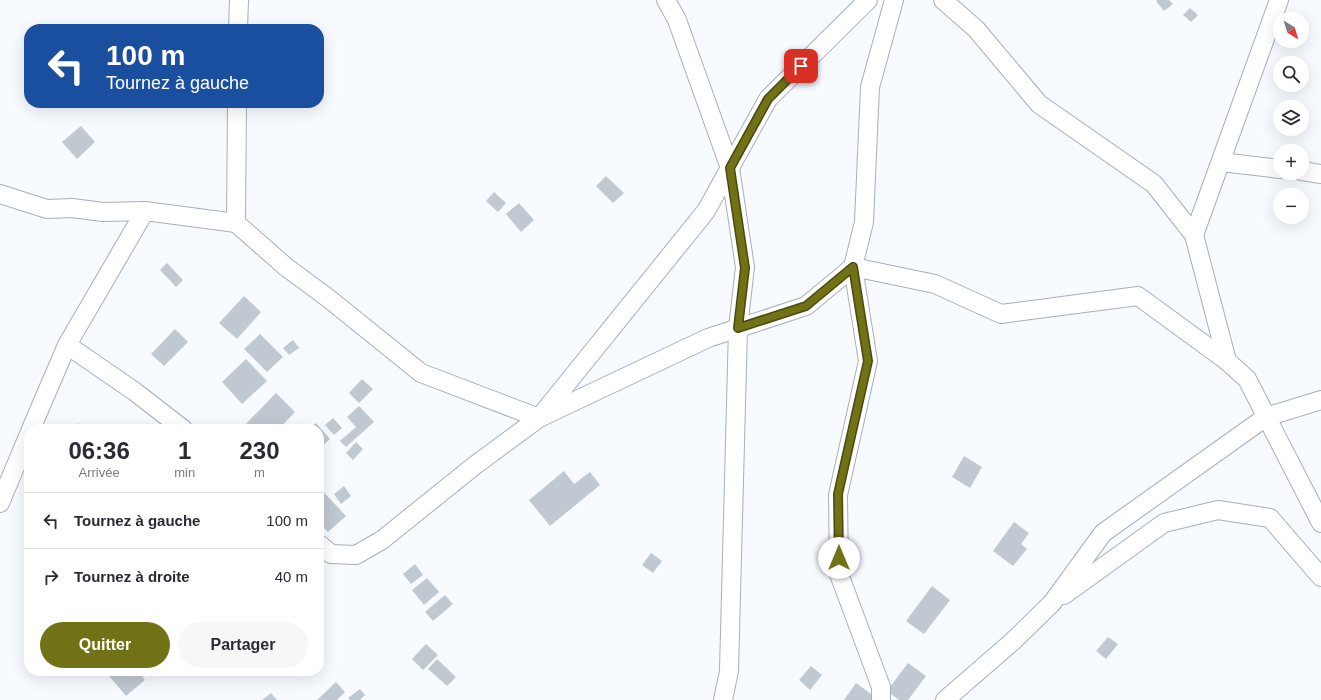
<!DOCTYPE html>
<html lang="fr">
<meta charset="utf-8">
<style>
:root{--surface:#fff;--page:#f7f7f7;--text:#2b2b33;--muted:#7c7c81;--line:#e1e1e2;--accent:#717115}
body{margin:0;font-family:Helvetica,sans-serif;background:var(--page);color:var(--text);height:100vh;display:flex;flex-direction:column;font-size:15px;white-space:nowrap}
*{box-sizing:border-box;margin:0}
p{font-size:13px;color:var(--muted)}
.icon{flex:none;width:22px;height:22px;fill:none;stroke:currentColor;stroke-width:2;stroke-linecap:round;stroke-linejoin:round}
.map{position:relative;flex:1;overflow:hidden}
.drawer{position:absolute;left:24px;top:424px;width:300px;height:252px;display:flex;flex-direction:column;background:var(--surface);border-radius:16px;box-shadow:0 4px 16px #0002}
.drawer>*{flex:none}
.guide{position:absolute;left:24px;top:24px;width:300px;height:84px;border-radius:16px;box-shadow:0 4px 16px #0002;background:#1a4fa0;color:#fff;overflow:hidden}
.needle{width:26px;rotate:142deg}
.buttons{position:absolute;left:1273px;top:12px;display:grid;gap:8px}
.buttons a{display:grid;place-items:center;width:36px;height:36px;border-radius:50%;background:var(--surface);box-shadow:0 4px 16px #0002;font-size:20px}
.pin{position:absolute;display:grid;place-items:center;width:34px;height:34px;color:#fff;margin:-17px;border-radius:8px;box-shadow:0 2px 6px #0006}
.me{position:absolute;width:44px;margin:-22px;rotate:0deg;stroke-linejoin:round;filter:drop-shadow(0 0 3px #0008)}
.turn{display:flex;align-items:center;gap:14px;height:84px;padding:0 16px;font-size:18px}
.turn .icon{width:52px;height:52px;stroke-width:2.5}
.turn b{display:block;font-size:28px;line-height:34px}
.eta{display:flex;justify-content:space-evenly;align-items:center;height:68px;text-align:center}
.eta b{font-size:24px;font-weight:800;line-height:28px}
.primary-button{display:flex;gap:8px;margin-top:auto;padding:8px 16px}
.primary-button a{flex:1;height:46px;border-radius:24px;background:var(--accent);color:#fff;font-size:16px;font-weight:800;line-height:46px;text-align:center}
.primary-button a+a{background:var(--page);color:var(--text)}
ul{padding:0;list-style:none}
li{display:flex;align-items:center;gap:12px;height:56px;padding:0 16px;border-top:1px solid var(--line)}
li div{flex:1}
li b{display:block;font-size:15px}
li em{font-style:normal}
.map>svg:first-child{display:block}
</style>
<div class="map">
<svg width="1321" height="700" viewBox="0 0 1321 700">
<rect width="100%" height="100%" fill="#f7fbff"/>
<!-- building -->
<g fill="#c0c8d1">
<path d="M1157 0H1169L1173 4 1164 11 1156 1Z"/>
<path d="M1190 8 1198 15 1191 22 1183 15Z"/>
<path d="M81 126 95 142 77 159 62 142Z"/>
<path d="M606 176 624 193 613 203 596 186Z"/>
<path d="M494 192 506 203 498 212 486 201Z"/>
<path d="M519 203 534 220 521 232 506 214Z"/>
<path d="M167 263 183 280 176 287 160 270Z"/>
<path d="M244 296 261 312 237 339 219 323Z"/>
<path d="M175 329 188 342 164 366 151 354Z"/>
<path d="M260 334 283 357 267 372 244 349Z"/>
<path d="M293 340 299 348 289 355 283 348Z"/>
<path d="M246 359 267 381 242 404 222 382Z"/>
<path d="M362 379 373 389 359 403 349 393Z"/>
<path d="M276 393 295 412 279 429H241Z"/>
<path d="M359 406 374 422 346 447 340 441 356 427 347 417Z"/>
<path d="M333 418 342 428 334 435 325 425Z"/>
<path d="M78 423 82 429H70Z"/>
<path d="M316 423 330 439 319 449V429H309Z"/>
<path d="M356 442 363 449 353 460 346 453Z"/>
<path d="M964 456 982 467 970 488 952 477Z"/>
<path d="M319 465 324 471 319 475Z"/>
<path d="M564 471 574 484 590 472 600 485 550 526 529 500Z"/>
<path d="M344 486 351 496 341 504 334 494Z"/>
<path d="M319 487 346 516 328 532 319 523Z"/>
<path d="M1014 522 1029 533 1021 544 1027 549 1013 566 993 551Z"/>
<path d="M651 553 662 561 653 573 642 565Z"/>
<path d="M415 564 423 575 411 584 403 574Z"/>
<path d="M427 578 439 592 424 605 412 590Z"/>
<path d="M932 586 950 600 924 634 906 621Z"/>
<path d="M445 595 453 604 433 621 425 612Z"/>
<path d="M1108 637 1118 644 1106 659 1096 651Z"/>
<path d="M426 644 438 655 423 670 412 659Z"/>
<path d="M437 659 456 677 447 686 428 669Z"/>
<path d="M908 663 926 676 908 700H899L887 691Z"/>
<path d="M811 666 822 675 810 690 799 680Z"/>
<path d="M105 671H138L145 680 126 696Z"/>
<path d="M336 682 345 692 337 700H317Z"/>
<path d="M856 683 874 696 871 700H844Z"/>
<path d="M360 689 365 695 360 700H350L348 698Z"/>
<path d="M271 693 277 700H262Z"/>
</g>
<g fill="none" stroke-linecap="round" stroke-linejoin="round">
<defs>
<g id="street">
<path d="M666 0 677 20 730 168 745 267 738 328 729 671 723 700"/>
<path d="M943 0 976 29 1039 104 1154 184 1194 235 1227 361"/>
<path d="M238 29 239 0"/>
<path d="M1221 162 1280 169"/>
<path d="M1302 171 1321 174"/>
<path d="M0 194 47 209 72 208 103 212 145 211"/>
<path d="M236 223 286 267 328 298 421 373 539 418 708 338 806 306 853 267 935 284 1001 314 1138 296 1227 361 1247 379 1321 523"/>
<path d="M1194 235 1279 0"/>
<path d="M31 429 67 345"/>
<path d="M183 429 134 391 67 345 145 211 236 223 237 103"/>
<path d="M0 503 29 434"/>
<path d="M319 544 331 554 356 555 382 540 474 466 539 418 706 211 768 99 868 0"/>
<path d="M1064 595 1164 523 1218 510 1270 518 1321 577"/>
<path d="M881 700V687L839 574 838 495 868 361 853 267 864 222 870 87 894 0"/>
<path d="M945 700 1012 642 1052 603 1103 533 1266 417 1321 400"/>
</g>
</defs>
<!-- street casing -->
<use href="#street" stroke="#a7afb8" stroke-width="20"/>
<!-- street -->
<use href="#street" stroke="#fff" stroke-width="18"/>
</g>
<g fill="none" stroke-linecap="round" stroke-linejoin="round">
<defs>
<path id="route" d="M801 66 768 99 730 168 745 268 738 328 806 306 853 267 868 361 838 494 839 558"/>
</defs>
<!-- route casing -->
<use href="#route" stroke="#49490e" stroke-width="10"/>
<!-- route -->
<use href="#route" stroke="#717115" stroke-width="7"/>
</g>
</svg>
<div class="buttons">
<a><svg class="needle" viewBox="-14 -14 28 28"><path d="M0-13l5 13h-10z" fill="#e53935"/><path d="M0 13l5-13h-10z" fill="#7c7c81"/></svg></a>
<a><svg class="icon" aria-label="search" viewBox="0 0 24 24"><circle cx="10" cy="10" r="6"/><path d="M15 15l6 6"/></svg></a>
<a><svg class="icon" aria-label="layers" viewBox="0 0 24 24"><path d="M12 4l9 5-9 5-9-5zM3 14l9 5 9-5"/></svg></a>
<a>+</a>
<a>−</a>
</div>
<div class="pin" style="left:801px;top:66px;background:#d93025"><svg class="icon" aria-label="arrive" viewBox="0 0 24 24"><path d="M6 21V4h12l-3 4 3 4H6"/></svg></div>
<svg class="me" style="left:839px;top:558px" viewBox="-20 -20 40 40"><circle r="19" fill="#fff"/><path d="M0-13L10 11 0 6-10 11z" fill="#717115"/></svg>
<div class="guide">
<div class="turn"><svg class="icon" aria-label="left" viewBox="0 0 24 24"><path d="M17 20v-9H6M10 6l-5 5 5 5"/></svg><div><b>100 m</b>Tournez à gauche</div></div>
</div>
<section class="drawer">
<div class="eta">
<div><b>06:36</b><p>Arrivée</p></div>
<div><b>1</b><p>min</p></div>
<div><b>230</b><p>m</p></div>
</div>
<ul>
<li><svg class="icon" aria-label="left" viewBox="0 0 24 24"><path d="M17 20v-9H6M10 6l-5 5 5 5"/></svg><div><b>Tournez à gauche</b></div><em>100 m</em></li>
<li><svg class="icon" aria-label="right" viewBox="0 0 24 24"><path d="M7 20v-9h11M14 6l5 5-5 5"/></svg><div><b>Tournez à droite</b></div><em>40 m</em></li>
</ul>
<div class="primary-button"><a>Quitter</a><a>Partager</a></div>
</section>
</div>
